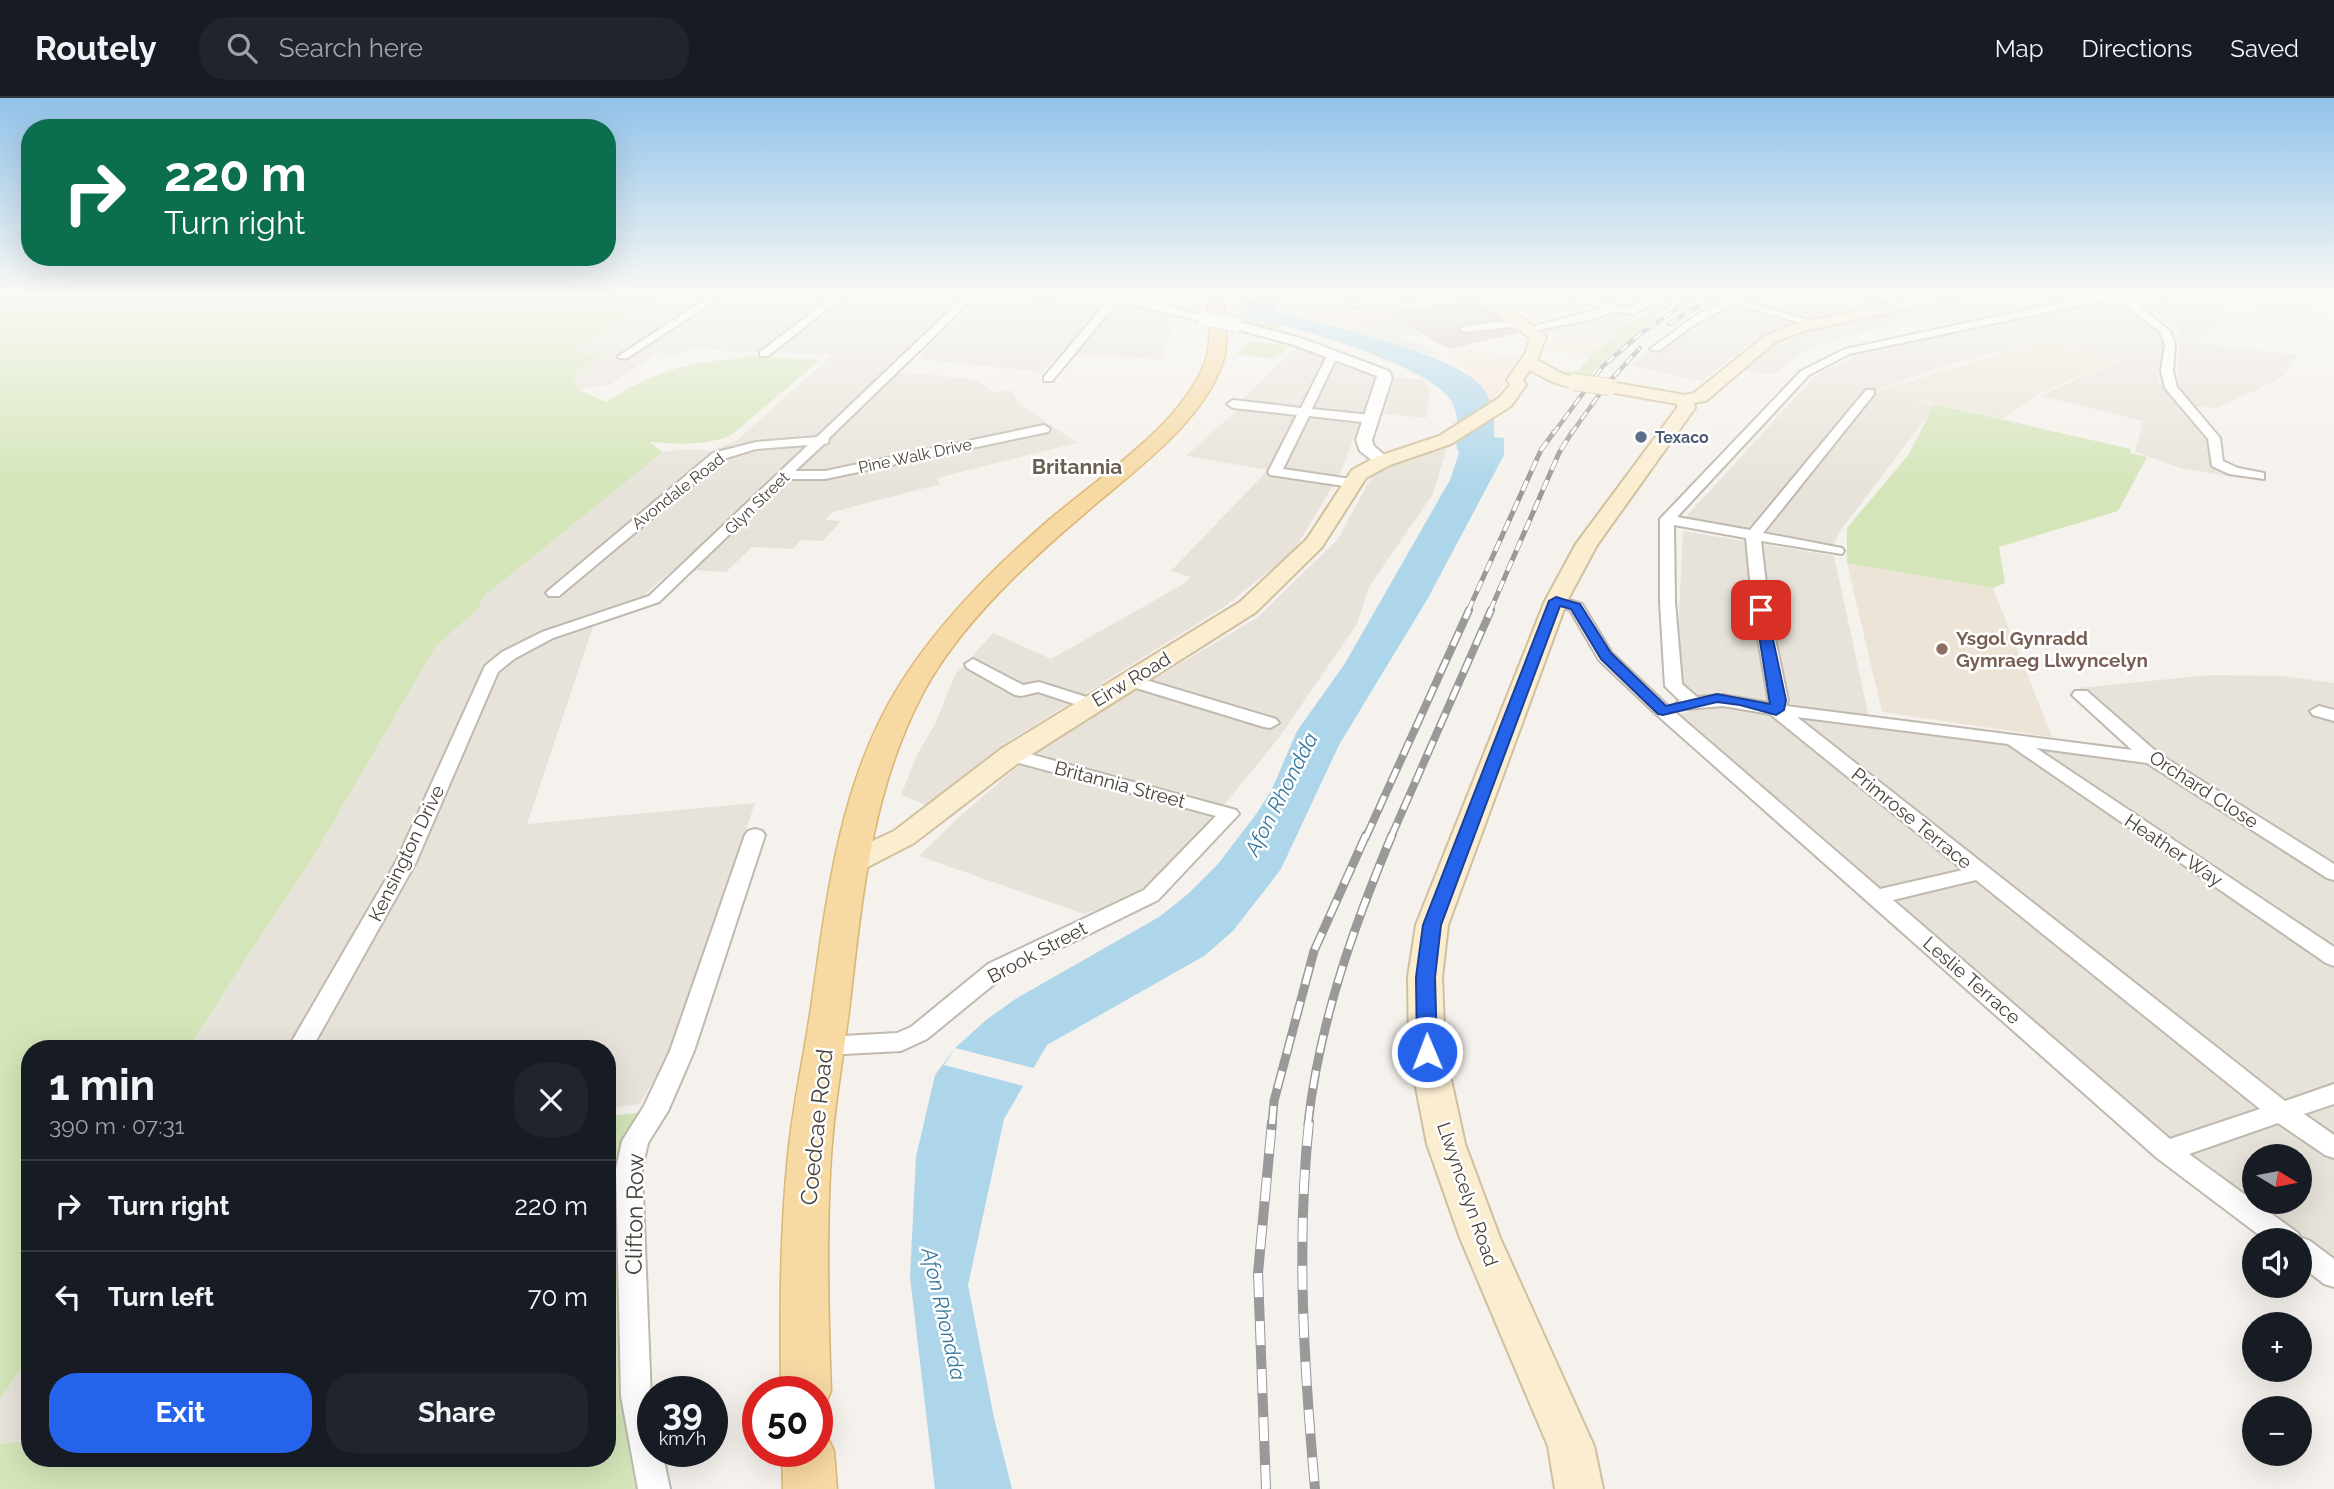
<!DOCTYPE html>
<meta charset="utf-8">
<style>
:root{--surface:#171b24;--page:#20242c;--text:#f1f3f6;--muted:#9ea1a6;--line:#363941;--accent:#2563eb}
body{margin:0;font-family:Raleway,sans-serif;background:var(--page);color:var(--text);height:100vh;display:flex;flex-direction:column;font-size:26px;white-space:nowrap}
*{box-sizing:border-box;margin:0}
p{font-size:23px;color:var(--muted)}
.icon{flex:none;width:38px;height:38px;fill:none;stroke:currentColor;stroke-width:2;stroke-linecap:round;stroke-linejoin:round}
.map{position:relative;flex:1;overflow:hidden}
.drawer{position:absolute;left:21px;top:942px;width:595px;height:427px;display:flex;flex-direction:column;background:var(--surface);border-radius:28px;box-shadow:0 7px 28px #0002}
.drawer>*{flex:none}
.hud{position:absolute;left:21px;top:21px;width:595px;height:147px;border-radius:28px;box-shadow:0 7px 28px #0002;background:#0b6e4f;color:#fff;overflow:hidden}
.needle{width:46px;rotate:100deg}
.buttons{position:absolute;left:2242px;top:1046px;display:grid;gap:14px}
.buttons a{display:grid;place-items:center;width:70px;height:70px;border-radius:50%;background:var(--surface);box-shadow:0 7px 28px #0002;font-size:35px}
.speed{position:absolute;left:637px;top:1278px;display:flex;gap:14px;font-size:35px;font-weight:700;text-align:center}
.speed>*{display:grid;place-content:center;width:91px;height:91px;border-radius:50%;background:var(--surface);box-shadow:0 7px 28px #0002;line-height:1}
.speed small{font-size:18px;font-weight:400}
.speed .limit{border:10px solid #d22;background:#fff;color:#111}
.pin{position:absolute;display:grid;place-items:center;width:60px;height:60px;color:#fff;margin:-30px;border-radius:14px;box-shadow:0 4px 10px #0006}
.me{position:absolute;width:77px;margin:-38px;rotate:359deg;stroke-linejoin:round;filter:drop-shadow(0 0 5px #0008)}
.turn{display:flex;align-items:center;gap:24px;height:147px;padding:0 28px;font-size:32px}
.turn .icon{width:91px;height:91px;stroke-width:2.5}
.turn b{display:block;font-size:49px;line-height:60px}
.round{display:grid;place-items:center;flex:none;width:74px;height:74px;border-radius:28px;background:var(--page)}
.headline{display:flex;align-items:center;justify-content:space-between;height:119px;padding:0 28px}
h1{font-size:42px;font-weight:700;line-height:52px}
.action{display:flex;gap:14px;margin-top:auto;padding:14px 28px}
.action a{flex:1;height:80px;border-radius:28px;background:var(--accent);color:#fff;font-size:28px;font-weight:700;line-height:80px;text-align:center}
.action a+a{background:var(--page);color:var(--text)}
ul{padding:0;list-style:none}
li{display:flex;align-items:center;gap:21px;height:91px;padding:0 28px;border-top:2px solid var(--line)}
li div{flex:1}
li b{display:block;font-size:26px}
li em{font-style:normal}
header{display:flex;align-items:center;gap:42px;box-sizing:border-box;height:98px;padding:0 35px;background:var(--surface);border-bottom:2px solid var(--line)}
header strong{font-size:33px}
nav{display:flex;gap:38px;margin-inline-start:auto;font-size:24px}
.search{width:490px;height:63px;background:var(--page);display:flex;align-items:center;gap:18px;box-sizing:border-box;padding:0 24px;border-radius:28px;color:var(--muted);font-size:26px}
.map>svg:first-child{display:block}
</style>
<header>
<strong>Routely</strong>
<div class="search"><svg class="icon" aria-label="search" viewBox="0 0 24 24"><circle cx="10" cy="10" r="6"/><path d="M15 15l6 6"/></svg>Search here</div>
<nav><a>Map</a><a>Directions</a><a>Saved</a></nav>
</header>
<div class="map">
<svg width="2334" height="1391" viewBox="0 0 2334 1391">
<rect width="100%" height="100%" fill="#f5f1ec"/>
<!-- residential -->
<g fill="#e8e3da" fill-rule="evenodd">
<path d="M666 196H966L885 273 963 280 979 283 992 294 1012 292 1019 305 1077 345 937 380 940 386 833 414 825 422 841 423 823 443 801 442 793 451 752 449 726 474 674 471 637 503 598 513 527 726 755 705 669 956 640 1006 607 1010V950H188L314 757 436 548 478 511 483 499 663 354 686 351 712 353 737 342 833 257 690 251 680 257 657 255 611 286 579 292 573 284 578 273 572 253Z"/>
<path d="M985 196 1138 209 1177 218 1161 261 1059 256 1041 274 918 261Z"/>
<path d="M1440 196H1466L1478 204 1391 215 1374 205Z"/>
<path d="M1611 196H1657L1631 212 1594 203Z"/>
<path d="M1757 196H1944L1786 229 1752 244 1702 283 1631 268 1648 252 1658 254 1687 229 1737 202Z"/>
<path d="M1976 196H2102L2038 209H2024L1934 229 1918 223 1844 238 1805 253 1772 277 1740 272 1772 246 1815 228 1959 202Z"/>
<path d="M2113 196H2329L2298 216 2234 203 2201 220 2226 226 2190 244 2298 257 2283 279 2217 310 2192 308 2178 287 2179 233 2150 214Z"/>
<path d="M2106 202 2114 203 2150 224 2164 244 2158 282 2208 345 2210 365 2245 381 2181 370 2135 354 2143 323 2040 298 2117 263 2052 240 1945 268 1875 292 1936 307 1840 433 1833 448 1686 419 1814 279 1826 272 1863 255Z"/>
<path d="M1578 224 1616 238 1606 246 1548 235 1545 232Z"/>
<path d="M1299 247 1379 276 1339 378 1293 454 1224 509 1001 648 926 707 901 697 917 657 935 626 955 577 993 535 1051 561 1180 488 1191 479 1171 473 1268 372 1186 358 1236 313 1239 304Z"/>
<path d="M1395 279 1424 282 1430 292 1426 320 1384 316Z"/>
<path d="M1447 349 1433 396 1369 489 1357 526 1278 641 1209 725 1154 784 1119 805 1084 816 919 758 958 720 1036 652 1258 519 1338 441 1368 385 1380 369Z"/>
<path d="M1683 433 1834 458 1871 629 2144 665 2166 660 2117 625 2079 590 2210 577 2282 578 2334 585V1164L2149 1025 1680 616 1704 609 1683 584 1678 536ZM2254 1059H2300V1104H2254Z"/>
<path d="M30 1257V1343L0 1346V1302Z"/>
</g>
<!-- commercial -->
<g fill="#f4e7da">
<path d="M1329 196H1368L1374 199V205L1400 220 1341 230 1276 208 1286 202Z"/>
<path d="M1466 196H1605L1592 202 1631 212 1630 217 1637 219 1611 235 1592 219 1554 209 1490 225 1471 209 1484 208Z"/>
<path d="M1553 236 1606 246 1589 259 1546 252 1553 241Z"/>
<path d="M1475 251 1483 255 1517 259 1498 298 1491 303 1484 292 1458 265 1446 257Z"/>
</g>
<!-- education -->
<g fill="#ece5d7">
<path d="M2050 241 2114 263 2036 297 2003 321 1879 293Z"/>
<path d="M1847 465 1993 490 2052 639 1882 614Z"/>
</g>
<!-- green -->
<g fill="#d4e5b9">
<path d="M0 196H666L573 252 599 259 578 273 573 284 579 292 606 304C649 276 690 262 741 261L746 258 820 262 730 338C703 348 677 346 649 344L663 354 483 499 478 511 436 548 314 757 188 950H30V1257L0 1302Z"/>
<path d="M1238 196H1266L1254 200 1255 221 1284 227 1271 232 1236 223 1233 208Z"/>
<path d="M1671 196H1686L1601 265 1587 282 1558 273H1579L1589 259 1616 238 1611 235 1666 204 1661 201Z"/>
<path d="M1250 243 1289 248 1276 261 1236 256Z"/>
<path d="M1934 306 2131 351 2130 355 2147 359 2118 413 1999 449 2005 485 1993 490 1847 465V430L1909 356Z"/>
<path d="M655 1013 635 1043 654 1391H0V1346L30 1343V1360H607V1018Z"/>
</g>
<!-- parking -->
<g fill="#e4e2e0">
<path d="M1451 213 1447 222 1468 233 1436 234 1399 239 1446 257 1428 256 1344 229Z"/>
<path d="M1614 213 1637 219 1611 235 1578 224Z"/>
</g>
<!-- water -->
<path fill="#aed6eb" d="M1266 196H1329L1279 203 1275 210 1284 215C1326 227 1464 257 1485 293 1494 309 1495 320 1494 339L1504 340V357L1428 500 1339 647 1281 771 1233 833 1204 858 1047 947 1004 1021 968 1187 994 1320 1012 1391H935L910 1179 916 1059 935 977 955 950 986 922 1017 900 1159 819 1188 796 1218 766 1257 715 1272 691 1297 633 1344 567 1450 382 1459 355C1451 339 1463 325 1452 304 1433 271 1322 238 1283 227 1271 224 1259 223 1248 217L1244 212 1249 203Z"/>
<!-- pier -->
<path fill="#f5f1ec" d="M955 950 1034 970 1024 988 944 967Z"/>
<!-- building -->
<path fill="#d5cdc2" stroke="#d0c4b6" stroke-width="2" d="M1475 204 1500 222 1465 225 1458 230 1459 233 1465 237 1513 231 1517 234 1449 250 1391 215Z"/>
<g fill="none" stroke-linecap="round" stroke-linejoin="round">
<defs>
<g id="minor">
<path d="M713 196H725L626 261 617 259Z"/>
<path d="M836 196H847L768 258H760V254Z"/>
<path d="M967 196H978L829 340 828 345 824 346 795 373H825L1044 327 1050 331 1048 334 825 381H787L659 504 553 540 514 561 498 574 416 764 312 950H288L396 764 485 568 502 554 542 534 649 498 808 347 756 351 723 361 559 498H549L546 495 549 492 713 355 756 344 817 339Z"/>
<path d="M1028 196 1119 201 1124 204 1115 207 1052 283H1044V279L1105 206 1033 199Z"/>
<path d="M1400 196H1426L1352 209 1347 206Z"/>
<path d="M1521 196H1536L1504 208V212L1495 210V205Z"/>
<path d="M1554 196H1571L1629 211 1657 196H1670L1634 216 1615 213 1590 222 1527 234V230L1604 210Z"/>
<path d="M1740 196H1754L1742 202 1817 225 1812 228 1734 206 1692 228 1659 253 1650 251 1696 217Z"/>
<path d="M1861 196H1877L1914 208 1909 211Z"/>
<path d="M2102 196H2115L2133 204 2156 196H2170L2140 209 2170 233 2175 246 2173 273 2177 289 2220 340 2223 363 2238 370 2264 375V381L2229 376 2212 368 2208 341 2165 290 2161 273 2165 246 2160 234 2129 210 2110 201 1849 256 1809 277 1677 419 1750 432 1866 292H1874V296L1763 435 1842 450 1844 453 1842 456 1761 443 1769 512 1788 602 1786 608 2132 652 2072 597 2075 593H2087L2159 656 2334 766V782L2327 780 2147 665 2036 650 2334 849V868L2326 865 2008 646 1797 619 2285 1003 2334 986V1006L2304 1016 2334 1037V1060L2325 1057 2278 1025 2189 1056 2298 1135 2300 1139 2310 1143 2334 1161V1189L2324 1186 2300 1167V1143H2267L2157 1060 1657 617 1599 562 1570 512 1550 506 1548 503 1556 498 1582 506 1612 555 1669 609 1880 791 1963 772 1770 616 1723 608 1675 612 1672 608 1680 603 1665 588 1660 504V421L1801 273 1845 251ZM1674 427 1746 440 1753 512 1769 605 1723 597 1697 599 1682 586 1675 504ZM1976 782 2260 1011 2170 1041 1893 802Z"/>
<path d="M2239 196H2251L2240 203 2235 200Z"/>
<path d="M1521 222 1526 225 1525 227 1465 234 1460 231 1465 228Z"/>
<path d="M1333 253 1338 256 1312 311 1371 317 1377 321 1371 325 1309 318 1283 371 1351 381 1358 385 1351 389 1270 377 1268 374 1297 317 1233 310 1227 306 1233 302 1301 310 1328 256Z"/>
<path d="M973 561 1023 587 1039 584 1096 602 1099 606 1090 611 1038 594 1021 598 1015 597 967 570 965 566Z"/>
<path d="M1129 577 1276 621 1279 625 1270 630 1264 629 1123 586 1120 582 1123 578Z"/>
<path d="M2319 608 2334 612V623L2313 617 2310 613Z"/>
<path d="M1011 651 1236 712 1239 716 1158 802 1004 878 927 941 901 953 825 957 816 954 813 948 816 942 825 939 897 935 911 929 988 866 1144 792 1216 718 1004 661 1002 657 1004 653Z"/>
<path d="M755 731 762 733 765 737 694 953 668 1013 648 1045 642 1071 653 1353H662L670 1391H638L621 1298 616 1071 622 1043 644 1008 670 953 745 737 748 733Z"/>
</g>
<g id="tertiary">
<path d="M1117 196H1131L1210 220 1204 224 1126 205Z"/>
<path d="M1236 223 1301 240 1389 273 1392 280 1372 342 1374 348 1391 363 1389 366H1377L1360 353 1356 342 1377 278 1291 246 1231 230 1229 227Z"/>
</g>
<g id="secondary">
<path d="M1468 196H1486L1505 207 1543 236 1546 239 1537 262 1565 277 1580 280 1582 284 1580 288C1563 292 1545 280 1530 272L1523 282 1526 287 1511 308 1451 346 1390 367 1366 380 1322 449 1256 514 1021 663 914 745 860 773 849 775 838 773 834 766 838 759 894 733 1001 651 1240 504 1307 441 1352 372 1376 359 1439 338 1499 300 1510 287 1507 282 1525 256 1530 240Z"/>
<path d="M1938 196H1967L1960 200 1803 233 1775 244 1706 303 1694 305 1695 310 1597 447 1567 503 1448 827 1442 879 1445 954 1465 1046 1500 1140 1594 1348 1603 1391H1555L1548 1348 1460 1140 1427 1046 1409 954 1408 879 1416 827 1545 503 1576 446 1677 310V306L1604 293 1602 289 1604 285 1610 284 1685 297 1694 295 1765 238 1794 226Z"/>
</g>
<g id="primary">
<path d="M1206 196H1222C1224 218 1230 242 1223 264 1202 326 1131 375 1083 417 1026 465 958 529 923 595 872 691 862 799 850 905 844 956 834 1007 831 1059 826 1136 828 1215 831 1293L824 1310 817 1312V1293H781C780 1214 780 1135 788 1057 793 1005 805 954 812 903 827 797 840 686 896 593 935 528 992 471 1049 422 1100 378 1181 328 1205 264 1213 243 1208 218 1206 196Z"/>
<path d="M817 1331 826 1335 834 1353 837 1391H783L782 1353H817Z"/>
</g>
</defs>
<!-- minor casing -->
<use href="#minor" stroke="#c0b9af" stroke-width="4"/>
<!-- tertiary casing -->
<use href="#tertiary" stroke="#c0b9af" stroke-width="4"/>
<!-- secondary casing -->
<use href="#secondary" stroke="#d0c09f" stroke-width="4"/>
<!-- primary casing -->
<use href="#primary" stroke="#dbb574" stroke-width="3"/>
<!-- minor -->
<use href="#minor" fill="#fff" fill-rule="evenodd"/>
<!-- tertiary -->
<use href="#tertiary" fill="#fff" fill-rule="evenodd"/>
<!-- secondary -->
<use href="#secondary" fill="#fbedd0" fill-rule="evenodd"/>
<!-- primary -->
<use href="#primary" fill="#f6d9a3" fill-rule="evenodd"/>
<defs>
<g id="rail-far4">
<path d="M1669 226 1718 196"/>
<path d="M1553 336 1603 268 1639 237 1697 196"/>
<path d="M1571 336 1606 287 1640 250"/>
</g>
<g id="rail-far3">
<path d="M1468 513 1541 352 1554 334"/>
<path d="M1490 513 1559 355 1572 334"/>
</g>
<g id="rail-far2">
<path d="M1366 739 1469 512"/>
<path d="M1391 739 1491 512"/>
</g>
<g id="rail-far1">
<path d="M1272 1026 1274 1003 1314 853 1366 737"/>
<path d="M1308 1026C1319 925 1353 830 1392 737"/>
</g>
<g id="rail">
<path d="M1309 1024C1296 1147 1304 1268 1315 1391"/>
<path d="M1266 1391 1258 1175 1272 1024"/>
</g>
</defs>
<!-- rail-far4 casing -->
<use href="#rail-far4" stroke="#999" stroke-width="4.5"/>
<!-- rail-far3 casing -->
<use href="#rail-far3" stroke="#999" stroke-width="5"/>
<!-- rail-far2 casing -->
<use href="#rail-far2" stroke="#999" stroke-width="8"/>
<!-- rail-far1 casing -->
<use href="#rail-far1" stroke="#999" stroke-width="9"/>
<!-- rail casing -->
<use href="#rail" stroke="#999" stroke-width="10"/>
<!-- rail-far4 -->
<use href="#rail-far4" stroke="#fff" stroke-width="2.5" stroke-dasharray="9" stroke-linecap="butt"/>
<!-- rail-far3 -->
<use href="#rail-far3" stroke="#fff" stroke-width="3.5" stroke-dasharray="11" stroke-linecap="butt"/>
<!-- rail-far2 -->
<use href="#rail-far2" stroke="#fff" stroke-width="5" stroke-dasharray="15" stroke-linecap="butt"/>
<!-- rail-far1 -->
<use href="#rail-far1" stroke="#fff" stroke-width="6" stroke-dasharray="18" stroke-linecap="butt"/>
<!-- rail -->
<use href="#rail" stroke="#fff" stroke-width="8" stroke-dasharray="24" stroke-linecap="butt"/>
<defs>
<path id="tertiary-bridge" d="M1204 220 1236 227"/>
<path id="secondary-bridge" d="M1574 284 1610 289"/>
</defs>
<!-- tertiary-bridge casing -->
<use href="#tertiary-bridge" stroke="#c0b9af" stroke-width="16" stroke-linecap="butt"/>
<!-- secondary-bridge casing -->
<use href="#secondary-bridge" stroke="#d0c09f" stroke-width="18" stroke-linecap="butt"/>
<!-- tertiary-bridge -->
<use href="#tertiary-bridge" stroke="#fff" stroke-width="14"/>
<!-- secondary-bridge -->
<use href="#secondary-bridge" stroke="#fbedd0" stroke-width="16"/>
</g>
<!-- sky -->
<linearGradient id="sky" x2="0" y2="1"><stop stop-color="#91c2e9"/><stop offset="0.5" stop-color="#faf9f6"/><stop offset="1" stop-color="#faf9f6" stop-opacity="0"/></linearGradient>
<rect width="2334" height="391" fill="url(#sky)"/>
<!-- route -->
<path fill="#2563eb" stroke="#184099" stroke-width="2" d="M1556 499 1580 506 1611 555 1666 608 1717 596 1770 606 1755 512 1756 509H1766L1786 602 1784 612 1776 617 1740 607 1717 604 1663 617 1658 616 1601 561 1571 511 1560 508 1441 827 1435 879 1437 954 1434 960 1427 962 1420 960 1417 954 1416 879 1423 827 1549 503Z"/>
<!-- markers -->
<circle fill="#5c6f8a" stroke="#fff" stroke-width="2.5" cx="1641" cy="339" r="7"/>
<circle fill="#8d6e63" stroke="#fff" stroke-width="2.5" cx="1942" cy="551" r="7"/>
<g text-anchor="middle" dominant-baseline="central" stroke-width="5" stroke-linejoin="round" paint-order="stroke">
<!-- far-service labels -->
<g font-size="16" font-weight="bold" fill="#4e5e75" stroke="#fff" text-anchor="start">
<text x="1655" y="339">Texaco</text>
</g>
<!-- far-street labels -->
<g font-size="16" fill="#49423a" stroke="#fff">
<text transform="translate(915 358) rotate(-12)">Pine Walk Drive</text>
<text transform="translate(678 393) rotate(-38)">Avondale Road</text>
<text transform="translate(757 405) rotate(-44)">Glyn Street</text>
</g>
<!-- education labels -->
<g font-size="19" font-weight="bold" fill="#785e54" stroke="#fff" text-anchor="start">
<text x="1956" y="540">Ysgol Gynradd<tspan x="1956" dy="22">Gymraeg Llwyncelyn</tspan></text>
</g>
<!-- street labels -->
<g font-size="19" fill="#49423a" stroke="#fff">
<text transform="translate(1131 581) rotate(-31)">Eirw Road</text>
<text transform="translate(1120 686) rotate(15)">Britannia Street</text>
<text transform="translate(2204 691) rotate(33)">Orchard Close</text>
<text transform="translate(1912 720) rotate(39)">Primrose Terrace</text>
<text transform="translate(2174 752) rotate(34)">Heather Way</text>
<text transform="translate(406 755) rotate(-64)">Kensington Drive</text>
<text transform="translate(1037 854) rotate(-28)">Brook Street</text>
<text transform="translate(1972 882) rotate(41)">Leslie Terrace</text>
<text transform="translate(1468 1096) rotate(71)">Llwyncelyn Road</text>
</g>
<!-- far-district labels -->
<g font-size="21" font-weight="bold" fill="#6b5f52" stroke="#fff">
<text x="1077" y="368">Britannia</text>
</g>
<!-- water labels -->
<g font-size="21" font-style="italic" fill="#37789d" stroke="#fff">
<text transform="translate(1281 696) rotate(-63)">Afon Rhondda</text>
<text transform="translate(944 1216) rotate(77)">Afon Rhondda</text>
</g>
<!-- near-street labels -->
<g font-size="23" fill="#49423a" stroke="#fff">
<text transform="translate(816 1029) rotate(-84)">Coedcae Road</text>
<text transform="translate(634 1116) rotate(-89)">Clifton Row</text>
</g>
</g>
</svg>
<div class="buttons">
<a><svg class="needle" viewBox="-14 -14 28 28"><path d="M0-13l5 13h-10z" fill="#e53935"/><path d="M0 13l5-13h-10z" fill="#9ea1a6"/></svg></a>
<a><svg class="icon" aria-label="sound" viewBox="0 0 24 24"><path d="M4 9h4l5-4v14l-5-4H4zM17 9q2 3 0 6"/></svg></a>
<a>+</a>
<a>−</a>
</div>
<div class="speed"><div>39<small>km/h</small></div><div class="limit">50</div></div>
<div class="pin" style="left:1761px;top:512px;background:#d93025"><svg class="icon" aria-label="arrive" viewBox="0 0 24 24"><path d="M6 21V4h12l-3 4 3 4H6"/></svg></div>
<svg class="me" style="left:1427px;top:954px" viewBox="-20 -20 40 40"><circle r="17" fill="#2563eb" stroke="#fff" stroke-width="3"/><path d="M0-11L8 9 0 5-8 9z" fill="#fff"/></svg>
<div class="hud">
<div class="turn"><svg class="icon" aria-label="right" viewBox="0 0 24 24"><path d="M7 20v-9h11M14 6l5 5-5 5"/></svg><div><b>220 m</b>Turn right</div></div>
</div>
<section class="drawer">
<div class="headline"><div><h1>1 min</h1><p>390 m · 07:31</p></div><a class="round"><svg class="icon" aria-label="close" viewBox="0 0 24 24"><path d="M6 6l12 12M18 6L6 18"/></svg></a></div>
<ul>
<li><svg class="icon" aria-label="right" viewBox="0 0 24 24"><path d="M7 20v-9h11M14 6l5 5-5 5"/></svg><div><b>Turn right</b></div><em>220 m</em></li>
<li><svg class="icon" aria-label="left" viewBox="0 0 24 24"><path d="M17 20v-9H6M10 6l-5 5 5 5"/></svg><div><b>Turn left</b></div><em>70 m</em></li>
</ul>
<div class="action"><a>Exit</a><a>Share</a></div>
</section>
</div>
